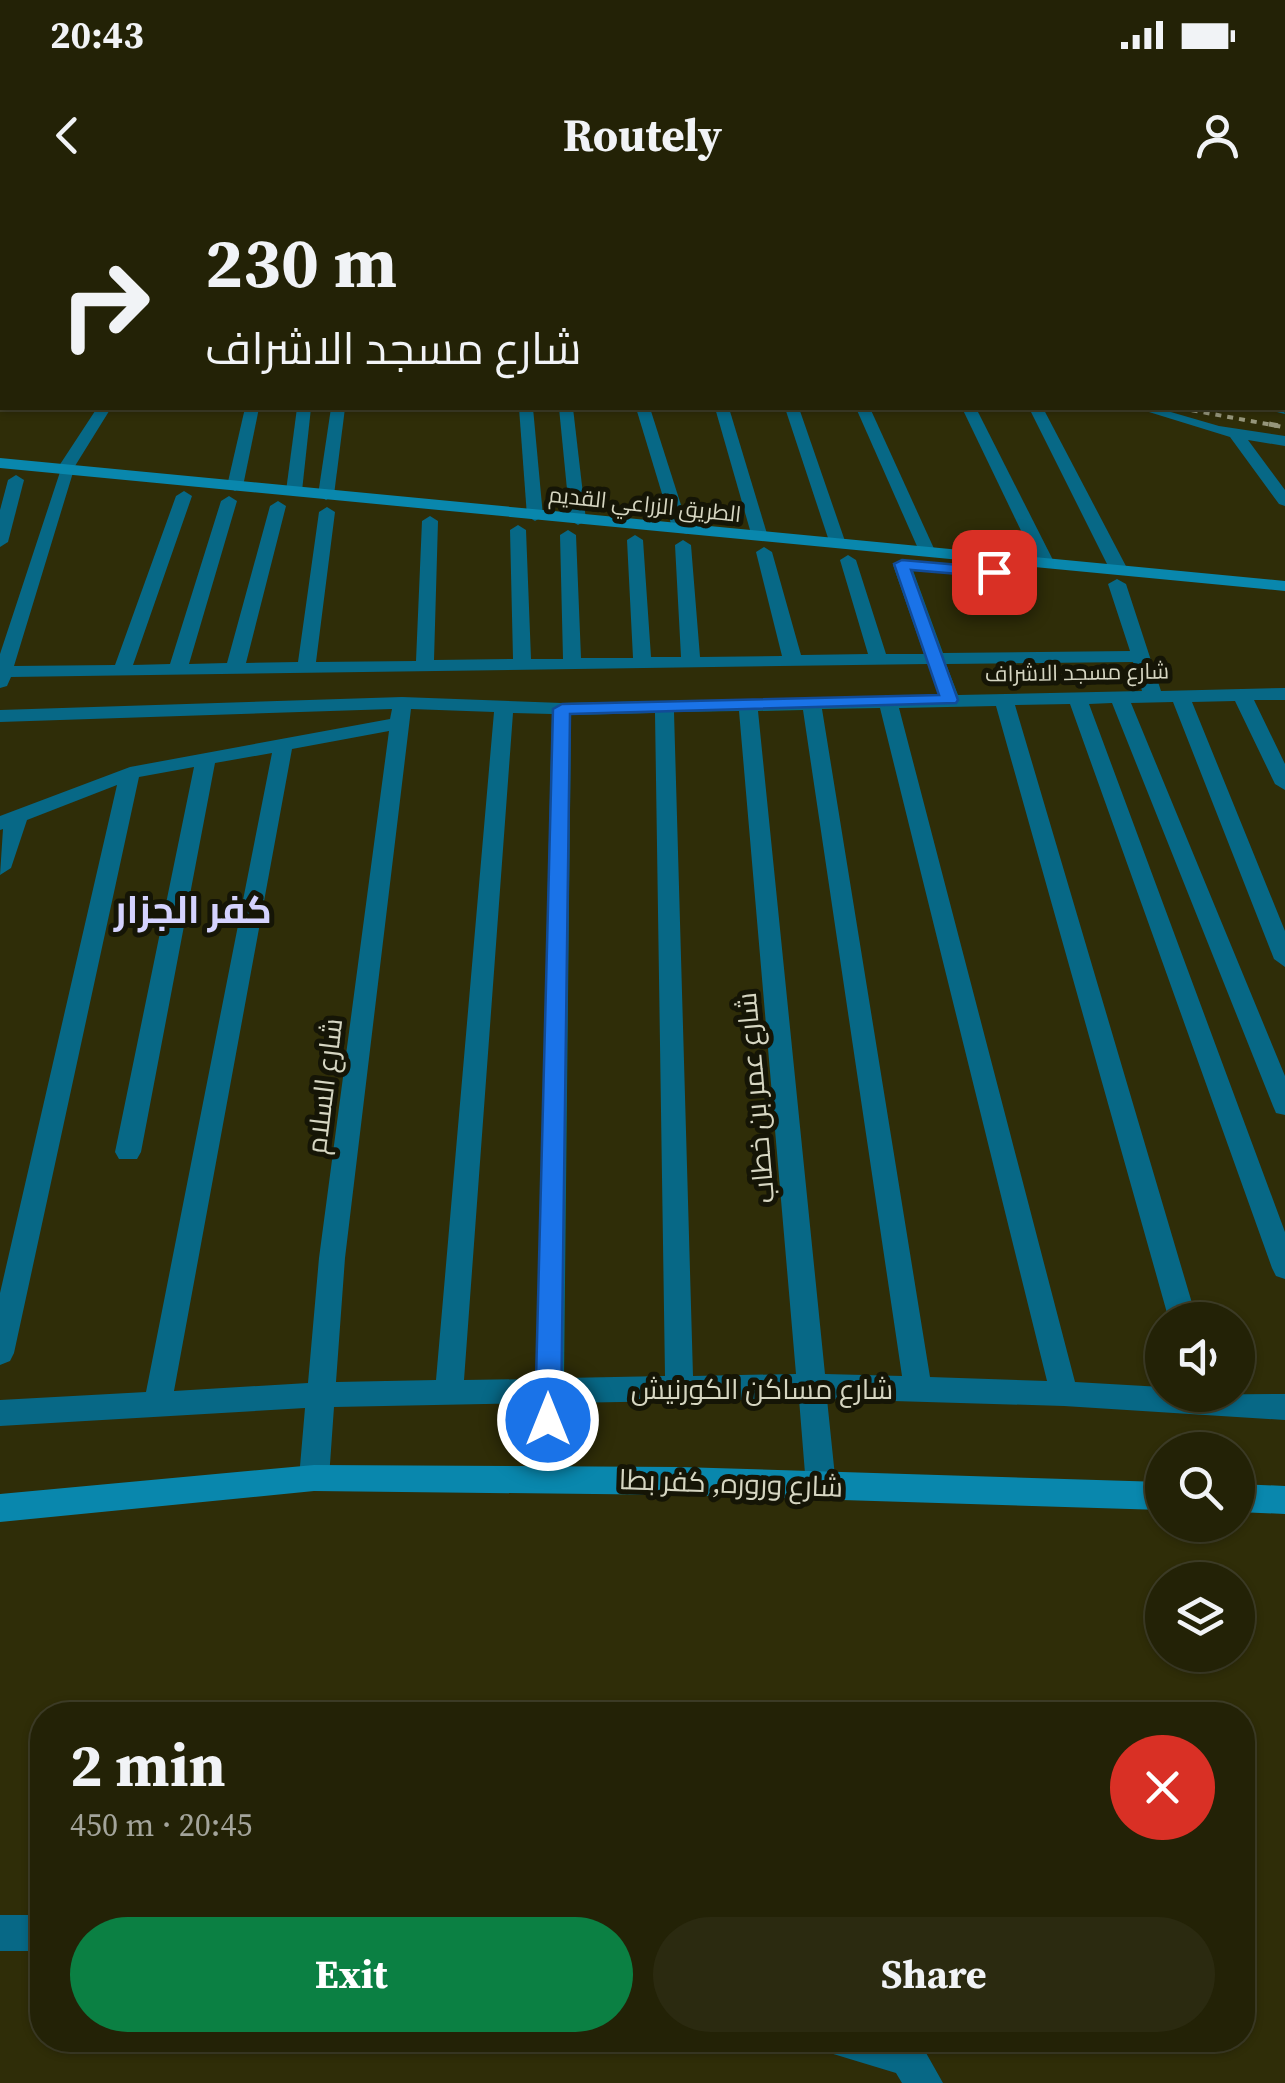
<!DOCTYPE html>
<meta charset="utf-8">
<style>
:root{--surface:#232206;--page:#2b2a10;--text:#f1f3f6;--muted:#a3a49b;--line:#403f28;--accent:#0b8043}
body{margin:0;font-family:"Source Serif 4",Cairo,serif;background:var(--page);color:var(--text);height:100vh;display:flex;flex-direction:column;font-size:38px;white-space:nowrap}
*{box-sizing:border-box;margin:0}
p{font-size:32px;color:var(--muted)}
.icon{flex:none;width:55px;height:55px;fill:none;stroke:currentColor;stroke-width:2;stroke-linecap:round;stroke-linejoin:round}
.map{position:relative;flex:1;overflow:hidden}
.details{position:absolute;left:30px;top:1502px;width:1225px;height:350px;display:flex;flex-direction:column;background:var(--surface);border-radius:40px;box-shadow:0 2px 8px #0004,0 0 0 2px var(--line)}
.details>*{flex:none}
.guide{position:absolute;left:0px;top:0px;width:1285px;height:210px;box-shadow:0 2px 8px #0004,0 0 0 2px var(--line);background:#232206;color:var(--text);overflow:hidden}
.buttons{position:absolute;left:1145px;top:1102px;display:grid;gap:20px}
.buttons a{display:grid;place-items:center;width:110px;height:110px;border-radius:50%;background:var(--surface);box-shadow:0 2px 8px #0004,0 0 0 2px var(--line);font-size:50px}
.pin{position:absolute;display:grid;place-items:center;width:85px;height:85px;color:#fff;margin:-42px;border-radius:20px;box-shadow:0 5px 15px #0006}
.me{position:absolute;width:110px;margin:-55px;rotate:0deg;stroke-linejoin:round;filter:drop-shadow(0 0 8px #0008)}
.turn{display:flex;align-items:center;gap:35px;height:210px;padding:0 40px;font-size:45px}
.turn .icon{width:130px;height:130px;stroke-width:2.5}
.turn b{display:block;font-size:70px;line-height:85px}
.round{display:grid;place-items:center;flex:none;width:105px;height:105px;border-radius:52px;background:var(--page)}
.head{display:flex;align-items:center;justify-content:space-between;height:170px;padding:0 40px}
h1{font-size:60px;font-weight:700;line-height:75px}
.primary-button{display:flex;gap:20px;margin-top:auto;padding:20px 40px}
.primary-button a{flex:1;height:115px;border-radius:60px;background:var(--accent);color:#fff;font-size:40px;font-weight:700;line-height:115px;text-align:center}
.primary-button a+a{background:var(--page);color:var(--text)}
.status{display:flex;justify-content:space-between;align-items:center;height:70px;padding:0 50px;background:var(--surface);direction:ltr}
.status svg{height:28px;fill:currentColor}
header{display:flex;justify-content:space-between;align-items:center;height:130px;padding:0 40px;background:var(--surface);font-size:45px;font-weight:700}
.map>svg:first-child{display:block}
</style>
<div class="status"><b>20:43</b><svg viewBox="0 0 49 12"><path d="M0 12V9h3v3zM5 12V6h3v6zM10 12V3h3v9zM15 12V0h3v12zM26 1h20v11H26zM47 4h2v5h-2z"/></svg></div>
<header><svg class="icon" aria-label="back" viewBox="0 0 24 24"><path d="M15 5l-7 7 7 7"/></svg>Routely<svg class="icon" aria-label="person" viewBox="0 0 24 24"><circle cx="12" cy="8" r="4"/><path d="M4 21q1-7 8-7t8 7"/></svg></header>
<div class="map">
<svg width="1285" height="1883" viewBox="0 0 1285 1883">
<rect width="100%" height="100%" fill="#2f2d08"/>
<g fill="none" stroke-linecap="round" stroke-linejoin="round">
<!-- street -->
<g fill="#076886" fill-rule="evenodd">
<path d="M827 0H839L840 2H828Z"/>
<rect x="1282" y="104" width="3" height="8"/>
<rect x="0" y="146" width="2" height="8"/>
<path d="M1282 205 1285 214 1261 208H1282Z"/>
<path d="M97 208H111L75 266 14 466 115 465 176 296 184 291 192 296 133 465 170 464 221 301 229 296 237 301 189 464 227 463 270 306 278 301 286 306 246 463 298 462 319 312 327 307 335 312 316 462 416 461 422 321 430 316 438 321 434 460 513 459 510 330 518 325 526 330 531 459H563L560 335 568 330 576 335 581 458H633L627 340 635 335 643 340 651 457H681L675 345 683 340 691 345 700 457 782 456 756 352 764 347 772 352 801 455 868 454 840 360 848 355 856 360 886 454H924L893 365 902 360 911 365 943 453 1130 451 1108 384 1117 379 1126 384 1161 491 1285 488V500H1254L1285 564V590L1275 584 1235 501 1192 502 1285 731V767L1274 759 1173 502 1131 503 1285 876V915L1276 913 1273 906 1112 503 1089 504 1285 1032V1079L1276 1076 1272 1068 1070 504 1015 505 1197 1120H1169L996 506 899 508 1075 1182 1162 1187V1195L1285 1194V1220L1064 1206 827 1199 836 1286 832 1296 821 1300 810 1296 806 1286 799 1199 564 1203 563 1278 558 1288 548 1291 538 1288 533 1278 535 1203 334 1207 329 1278 324 1288 314 1291 304 1288 299 1278 305 1208 0 1226V1200L146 1192 272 553 215 563 141 952 137 959H119L115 952 194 567 139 577 14 1153 10 1161 0 1165V1093L117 585 27 620 11 668 0 675 3 629 0 630V616L130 567 390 519 392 509 0 522V510L402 497 562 503 939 496 928 464 11 477 7 486 0 488V454L60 272 57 269ZM1133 462 1142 491 958 495 946 464ZM880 508 1047 1181 930 1177 822 509ZM411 509 494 512 436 1180 336 1182 345 1058ZM803 510 902 1176 825 1174 758 511ZM739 511 796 1174 693 1176 674 512ZM513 513 552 514 536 1179 464 1180ZM655 513 665 1176 564 1178 571 515ZM389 531 319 1058 308 1183 174 1191 292 549Z"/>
<path d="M245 208H259L243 286 235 291 227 286Z"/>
<path d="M297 208H311L302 291 294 296 286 291Z"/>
<path d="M331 208H345L334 295 326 300 318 295Z"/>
<path d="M519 208H533L543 316 535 321 527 316Z"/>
<path d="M559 208H573L586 320 578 325 570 320Z"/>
<path d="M636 208H650L689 330 687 334 673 330Z"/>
<path d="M715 208H729L768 337 766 341 752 337Z"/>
<path d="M785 208H799L846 344 844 348 830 344Z"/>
<path d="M856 208H870L936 353 934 357 920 353Z"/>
<path d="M962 208H976L1055 364 1052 368 1037 364Z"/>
<path d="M1029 208H1043L1128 370 1125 374 1110 370Z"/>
<path d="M1136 208H1157L1219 226 1285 236V246L1248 240 1285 290V306L1279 304 1230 237Z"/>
<path d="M16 275 24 280 8 342 0 347V310L8 280Z"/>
<rect x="0" y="1715" width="42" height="36"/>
<path d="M824 1840H912L921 1844 943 1883H902L896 1873 830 1853Z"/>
</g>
<!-- secondary -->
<g fill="#0987ad" fill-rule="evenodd">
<path d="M0 258 1285 381V391L0 268Z"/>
<path d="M314 1265 680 1267 1162 1282V1310L680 1295 314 1291 0 1322V1294Z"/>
<path d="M1238 1284 1285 1286V1314L1238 1312Z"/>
</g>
<!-- rail-far1 -->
<path stroke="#96967b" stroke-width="4" stroke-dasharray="6 6" stroke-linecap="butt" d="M1180 208 1283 227"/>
<!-- rail -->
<path stroke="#96967b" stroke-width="5" stroke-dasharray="9 9" stroke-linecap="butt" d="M1269 224 1285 227"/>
</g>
<!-- route -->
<path fill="#1a73e8" stroke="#114b97" stroke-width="2.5" d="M902 360 994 368 1002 372 994 377 911 370 958 500 956 503 570 514 561 1220 558 1228 548 1232 539 1228 535 1220 553 509 562 504 939 495 894 364Z"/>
<g text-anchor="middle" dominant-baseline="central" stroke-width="10" stroke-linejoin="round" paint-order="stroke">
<!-- far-street labels -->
<g font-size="22" fill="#d6d6c2" stroke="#151506">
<text transform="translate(645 304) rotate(6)">الطريق الزراعي القديم</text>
<text transform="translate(1077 472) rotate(-1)">شارع مسجد الاشراف</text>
</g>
<!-- street labels -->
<g font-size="28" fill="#d6d6c2" stroke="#151506">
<text transform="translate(324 886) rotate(-83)">شارع السلام</text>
<text transform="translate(755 898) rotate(-95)">شارع عمر بن خطاب</text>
<text x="762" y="1189">شارع مساكن الكورنيش</text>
<text transform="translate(731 1283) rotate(2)">شارع وروره, كفر بطا</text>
</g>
<!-- district labels -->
<g font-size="38" font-weight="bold" fill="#d4d2fe" stroke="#151506">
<text x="193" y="710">كفر الجزار</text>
</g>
</g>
</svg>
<div class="buttons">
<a><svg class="icon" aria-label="sound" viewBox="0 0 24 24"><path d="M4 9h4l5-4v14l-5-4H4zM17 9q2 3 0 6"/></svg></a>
<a><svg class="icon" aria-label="search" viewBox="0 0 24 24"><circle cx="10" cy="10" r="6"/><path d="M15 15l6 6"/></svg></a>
<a><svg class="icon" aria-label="layers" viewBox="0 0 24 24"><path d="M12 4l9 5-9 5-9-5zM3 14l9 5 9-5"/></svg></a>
</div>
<div class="pin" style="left:994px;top:372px;background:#d93025"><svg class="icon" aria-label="arrive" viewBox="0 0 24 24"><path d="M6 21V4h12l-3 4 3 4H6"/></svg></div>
<svg class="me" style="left:548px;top:1220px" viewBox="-20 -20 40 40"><circle r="17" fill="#1a73e8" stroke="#fff" stroke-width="3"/><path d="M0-11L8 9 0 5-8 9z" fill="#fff"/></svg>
<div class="guide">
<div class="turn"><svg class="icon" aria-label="right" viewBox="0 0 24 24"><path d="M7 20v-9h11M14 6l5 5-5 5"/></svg><div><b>230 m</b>شارع مسجد الاشراف</div></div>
</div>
<section class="details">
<div class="head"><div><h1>2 min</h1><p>450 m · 20:45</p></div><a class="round" style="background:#d93025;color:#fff"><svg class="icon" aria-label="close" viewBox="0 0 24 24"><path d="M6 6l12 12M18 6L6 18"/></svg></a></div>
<div class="primary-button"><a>Exit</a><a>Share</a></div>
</section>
</div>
